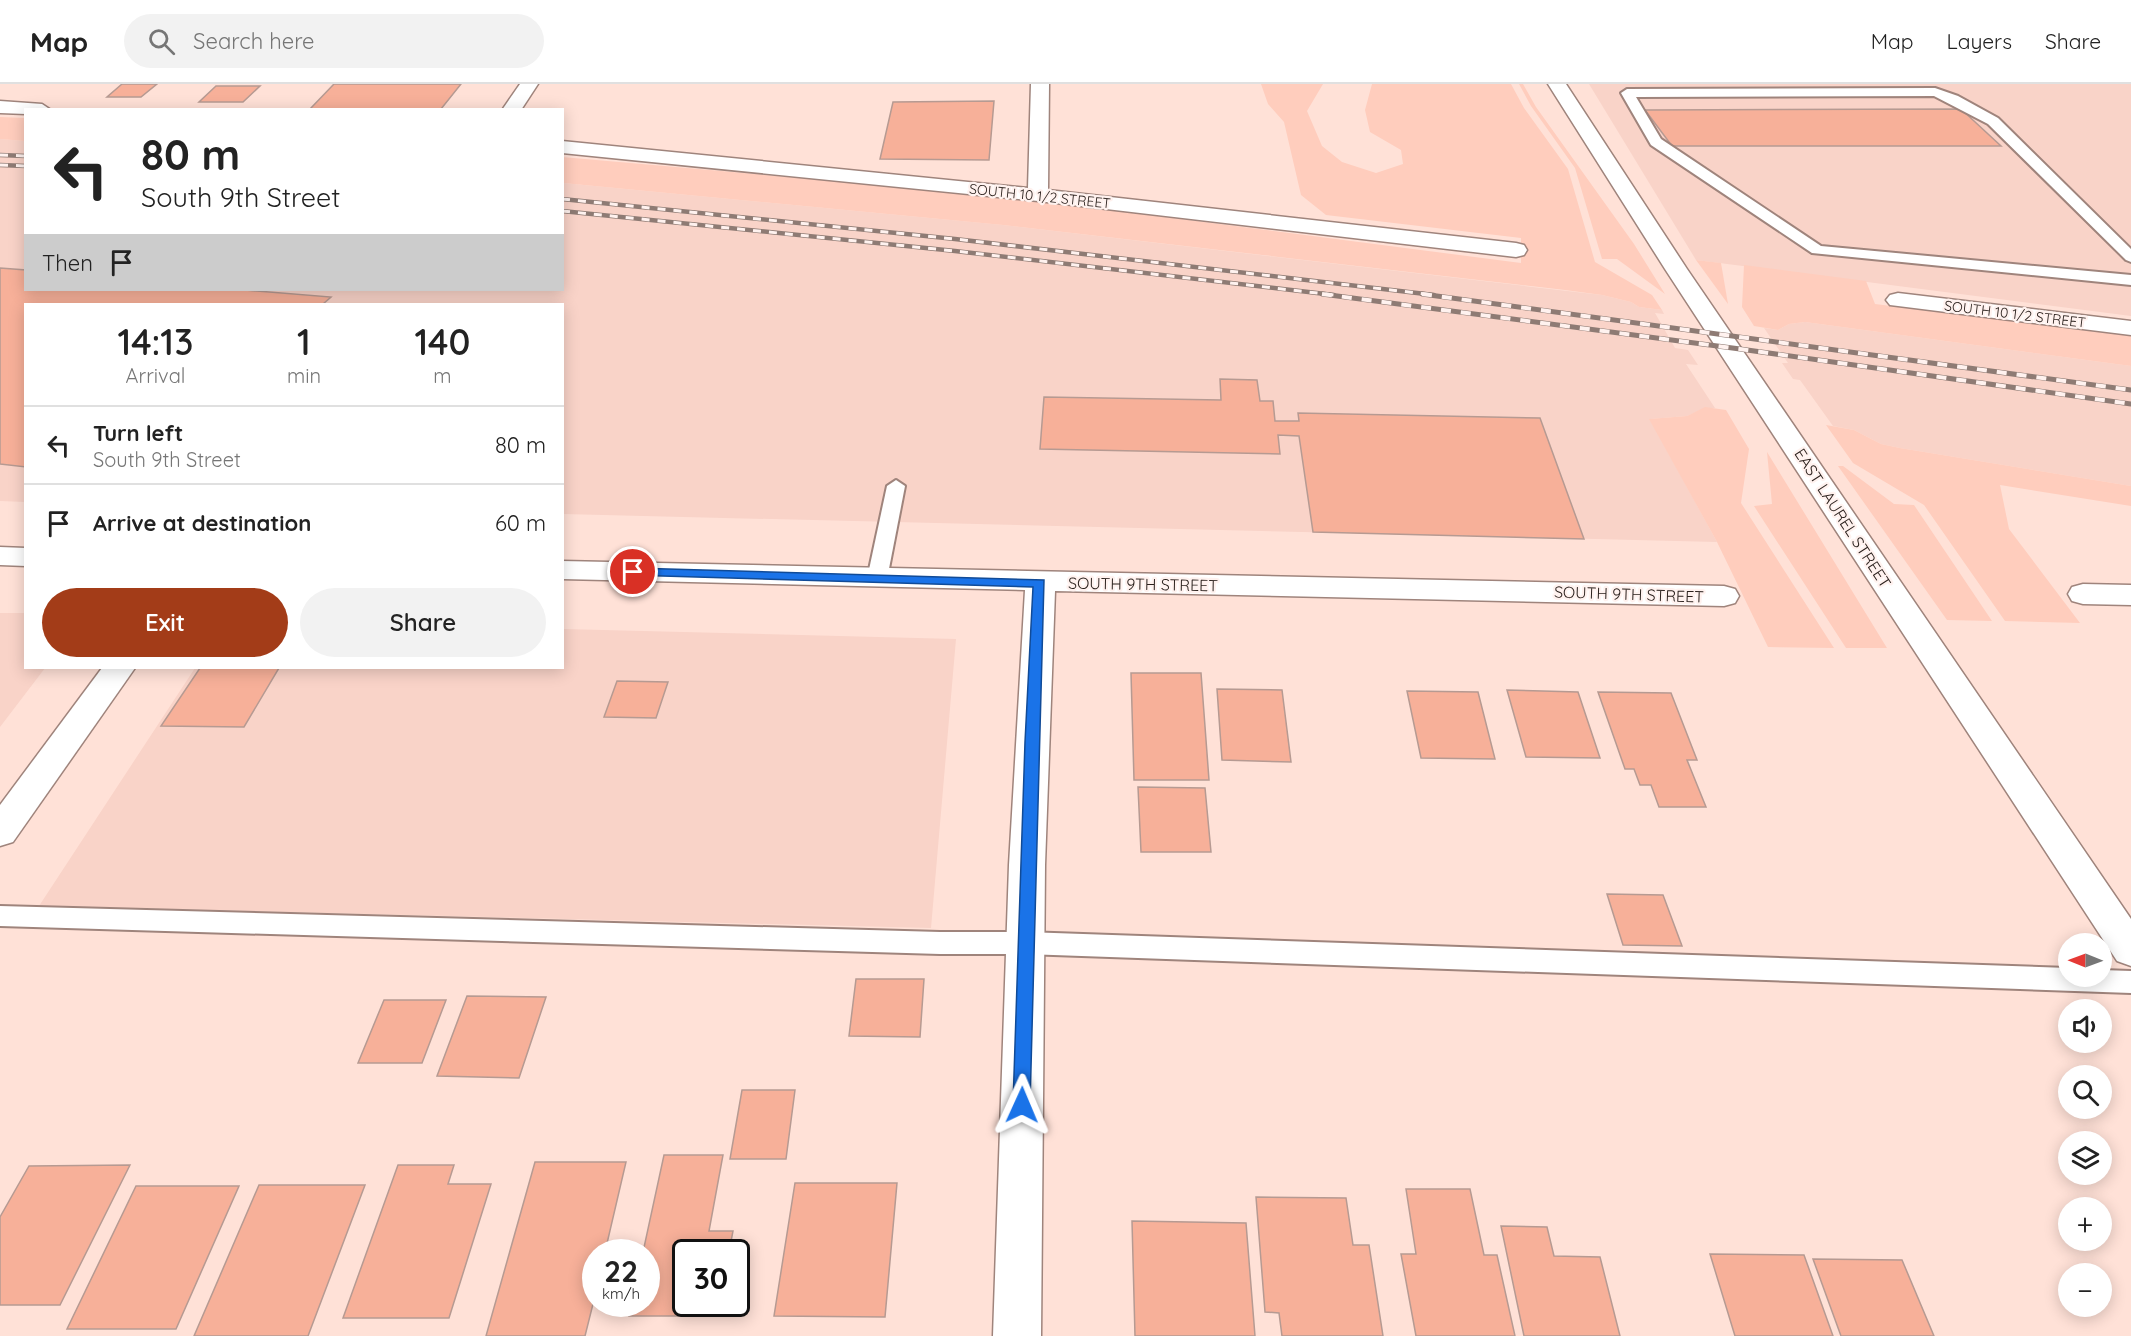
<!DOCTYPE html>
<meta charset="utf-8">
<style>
:root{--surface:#fff;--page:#f2f2f2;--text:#222;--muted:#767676;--line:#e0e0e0;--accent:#a33c18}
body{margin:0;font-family:Quicksand,sans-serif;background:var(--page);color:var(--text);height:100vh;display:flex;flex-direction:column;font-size:22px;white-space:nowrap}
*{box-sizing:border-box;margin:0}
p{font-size:20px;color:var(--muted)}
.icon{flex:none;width:33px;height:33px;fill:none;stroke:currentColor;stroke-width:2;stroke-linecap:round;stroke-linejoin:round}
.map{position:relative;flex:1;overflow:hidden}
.details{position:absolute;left:24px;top:219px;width:540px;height:366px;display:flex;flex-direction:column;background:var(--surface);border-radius:0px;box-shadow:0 3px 15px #0003}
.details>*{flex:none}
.hud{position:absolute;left:24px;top:24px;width:540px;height:183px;border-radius:0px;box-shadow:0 3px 15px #0003;background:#fff;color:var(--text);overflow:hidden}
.needle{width:39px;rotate:271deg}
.controls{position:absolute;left:2058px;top:849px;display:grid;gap:12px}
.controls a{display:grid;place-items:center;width:54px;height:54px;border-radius:50%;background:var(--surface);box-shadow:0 3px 15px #0003;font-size:30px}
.speed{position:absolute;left:582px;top:1155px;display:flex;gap:12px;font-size:30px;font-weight:700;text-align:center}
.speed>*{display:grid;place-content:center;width:78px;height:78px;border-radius:50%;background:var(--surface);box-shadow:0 3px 15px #0003;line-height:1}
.speed small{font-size:15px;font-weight:400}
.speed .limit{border:3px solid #111;border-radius:9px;background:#fff;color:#111}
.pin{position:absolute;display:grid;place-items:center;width:51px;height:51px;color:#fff;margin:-26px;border:3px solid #fff;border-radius:50%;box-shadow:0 2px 6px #0007}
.me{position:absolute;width:66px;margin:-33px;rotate:1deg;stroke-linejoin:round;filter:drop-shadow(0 0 4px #0008)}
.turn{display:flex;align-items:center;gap:21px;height:126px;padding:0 18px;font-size:27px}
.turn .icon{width:78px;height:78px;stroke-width:2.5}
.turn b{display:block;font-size:42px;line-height:51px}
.then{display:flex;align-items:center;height:57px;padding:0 18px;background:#0003;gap:12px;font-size:22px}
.eta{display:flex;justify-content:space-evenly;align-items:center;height:102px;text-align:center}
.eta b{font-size:36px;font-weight:600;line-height:42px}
.action{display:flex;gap:12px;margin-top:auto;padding:12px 18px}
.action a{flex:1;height:69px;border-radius:36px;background:var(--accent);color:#fff;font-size:24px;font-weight:600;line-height:69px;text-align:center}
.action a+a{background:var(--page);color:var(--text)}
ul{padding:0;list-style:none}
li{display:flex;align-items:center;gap:18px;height:78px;padding:0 18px;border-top:2px solid var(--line)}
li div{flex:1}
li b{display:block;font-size:22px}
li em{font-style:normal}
header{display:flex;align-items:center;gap:36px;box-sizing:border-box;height:84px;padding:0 30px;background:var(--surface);border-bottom:2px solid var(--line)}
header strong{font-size:28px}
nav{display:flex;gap:33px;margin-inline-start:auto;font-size:21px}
.search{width:420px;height:54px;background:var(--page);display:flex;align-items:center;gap:15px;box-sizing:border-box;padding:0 21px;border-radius:33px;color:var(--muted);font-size:22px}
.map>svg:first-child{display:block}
</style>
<header>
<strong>Map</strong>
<div class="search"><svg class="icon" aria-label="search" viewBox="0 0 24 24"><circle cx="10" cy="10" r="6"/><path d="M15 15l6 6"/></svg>Search here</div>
<nav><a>Map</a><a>Layers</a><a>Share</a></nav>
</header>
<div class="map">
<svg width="2131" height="1252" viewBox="0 0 2131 1252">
<rect width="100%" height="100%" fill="#ffe1d7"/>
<!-- built -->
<g fill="#f9d3c8">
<path d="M1589 0H2131V232L1696 176Z"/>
<path d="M0 55 25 57 26 206H562L563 99 1003 141 1602 211 1631 218 1639 223 1662 226 1664 230 1655 229 1675 264 1688 266 1698 281 1686 280 1715 324H1705L1687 332 1650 335 1717 458 563 430 562 220H26L25 418 0 417Z"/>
<path d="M1805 238 2131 282V402L1900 364 1881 360 1854 346 1833 342 1800 296 1793 295 1782 279H1788L1764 244 1778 246 1789 240Z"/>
<path d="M0 529H25L26 584H45L0 643Z"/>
<path d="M563 545 956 555 931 844 39 822 195 584H562Z"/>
</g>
<!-- green -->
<g fill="#ffcdbd">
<path d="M1261 0H1323L1307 27 1322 62 1342 78 1376 89 1403 80 1401 66 1370 48 1365 26 1372 0H1511L1524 24 1568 85 1595 178 1652 211 1662 226 1639 223 1631 218 1602 211 1565 206 1003 141 563 99 562 73 1003 112 1521 179V154L1326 131 1301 111 1284 38 1268 20Z"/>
<path d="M1519 0H1523L1536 23 1634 160 1665 210 1617 175H1602L1575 84 1531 22Z"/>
<path d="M0 33 25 34V57L0 55Z"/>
<path d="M1696 176 1721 179 1728 220Z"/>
<path d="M1744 181 1866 197 1875 220 2131 252V282L1805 238 1789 240 1778 246 1754 242 1742 223Z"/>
<path d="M1705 323 1726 326 1749 365 1741 419 1834 564 1768 563 1717 458 1649 335 1687 332Z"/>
<path d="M1826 341 1854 346 1881 360 1900 364 2131 402V422L2000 401 2009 445 2080 539 2005 537 1924 421 1853 379Z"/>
<path d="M1767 368 1887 564H1846L1754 422 1772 420Z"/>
<path d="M1838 382H1843L1894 420 1914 421 1992 537 1947 536Z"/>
</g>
<!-- building -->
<g fill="#f7b099" stroke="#b69a92" stroke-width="1.5">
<path d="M122 0H157L141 13H107Z"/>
<path d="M334 0H461L441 25H310Z"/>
<path d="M216 2H260L243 18H199Z"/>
<path d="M994 17 989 76 880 75 893 18Z"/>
<path d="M1961 25 2001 62H1672L1645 26Z"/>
<path d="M0 184 26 186V206H245L331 213 323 220H26V383L0 380Z"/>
<path d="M1220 295 1257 296 1260 317H1273L1275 337H1299L1298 329 1540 334 1584 455 1313 448 1299 352 1278 351 1280 370 1040 365 1044 313 1221 316Z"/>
<path d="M200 584H279L244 643 161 642Z"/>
<path d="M1131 589H1201L1209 696H1134Z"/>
<path d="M617 597 668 598 656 634 604 633Z"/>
<path d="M1217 605 1282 606 1291 678 1222 676Z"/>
<path d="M1507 606 1578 608 1600 674 1526 673Z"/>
<path d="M1407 607 1478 608 1495 675 1421 674Z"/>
<path d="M1598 608 1671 609 1697 676H1687L1706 723H1659L1651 701H1640L1634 685H1625Z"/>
<path d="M1138 703 1205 704 1211 768H1141Z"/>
<path d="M1607 810 1663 811 1682 862 1623 861Z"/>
<path d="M856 895H924L920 953 849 952Z"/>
<path d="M467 912 546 913 519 994 437 992Z"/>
<path d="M384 916H446L422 979H358Z"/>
<path d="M742 1006H795L786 1075H730Z"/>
<path d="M664 1071H723L709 1147H733L729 1168H686V1220H720L718 1232H629L631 1220H646V1168H643Z"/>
<path d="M535 1078H626L605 1168H596V1208L585 1252H486Z"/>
<path d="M130 1081 60 1221H0V1133L29 1082Z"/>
<path d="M398 1081H454L448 1100H491L449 1234H343Z"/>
<path d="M795 1099H897L885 1233 774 1232Z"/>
<path d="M259 1101H365L308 1252H194Z"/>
<path d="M136 1102H239L176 1245H67Z"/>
<path d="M1406 1105H1470L1484 1171H1497L1515 1252H1416L1401 1170H1416Z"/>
<path d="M1256 1113 1346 1114 1353 1161H1369L1383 1252H1282L1279 1229 1265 1228Z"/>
<path d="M1132 1137 1246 1139 1255 1252H1135Z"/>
<path d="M1501 1142 1547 1143 1554 1172 1600 1173 1620 1252H1524Z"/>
<path d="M1710 1170 1804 1171 1833 1252H1735Z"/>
<path d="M1813 1175 1902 1176 1934 1252H1841Z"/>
</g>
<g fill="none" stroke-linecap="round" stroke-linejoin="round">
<defs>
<g id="lane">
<path d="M1935 4 1958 12 1998 34 2131 165V178L2126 176 1988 40 1934 12 1636 13 1661 55 1821 162 2131 191V201L1812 169 1651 61 1621 9 1627 5Z"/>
<path d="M896 396 905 402 887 495 884 500H870L867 495 887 402Z"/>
<path d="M0 822 940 848H1025L2068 884V892H2102V886L2131 887V909L1025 870H940L0 842Z"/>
</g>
<g id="street">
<path d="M520 0H538L521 26H502Z"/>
<path d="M1031 0H1049L1048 106 1516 159 1524 161 1527 166 1524 171 1516 173 1038 117 562 69V57L1028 104Z"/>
<path d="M1548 0H1566L1687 185 2131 835V882L2117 877 1665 185Z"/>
<path d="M0 17 42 20 51 26H26V30L0 29Z"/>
<path d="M1898 209 2131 237V251L1890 221 1886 216 1890 211Z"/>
<path d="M0 463 26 464V482L0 481Z"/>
<path d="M562 477 1724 502 1735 505 1739 512 1735 519 1724 522 1055 507 1045 781 1041 1252H993L1009 781 1025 506 562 495Z"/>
<path d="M2083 500 2131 501V521L2083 520 2072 517 2068 510 2072 503Z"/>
<path d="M102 584H135L13 758 0 762V721Z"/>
</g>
</defs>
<!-- lane casing -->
<use href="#lane" stroke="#9f847c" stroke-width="4"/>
<!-- street casing -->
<use href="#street" stroke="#9f847c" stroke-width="3"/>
<!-- lane -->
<use href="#lane" fill="#fff" fill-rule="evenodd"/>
<!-- street -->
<use href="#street" fill="#fff" fill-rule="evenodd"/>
<defs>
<g id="rail-far1">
<path d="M0 71 26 72"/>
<path d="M0 81 26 82"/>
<path d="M562 115 955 155 1434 211"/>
<path d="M562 127 955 167 1334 211"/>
</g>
<g id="rail">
<path d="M1322 210 1740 265 2131 320"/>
<path d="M1422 210 2131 306"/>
</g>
</defs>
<!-- rail-far1 casing -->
<use href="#rail-far1" stroke="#8e7b74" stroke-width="4.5"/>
<!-- rail casing -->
<use href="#rail" stroke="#8e7b74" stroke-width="5"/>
<!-- rail-far1 -->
<use href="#rail-far1" stroke="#fff2ef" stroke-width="3" stroke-dasharray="8" stroke-linecap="butt"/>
<!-- rail -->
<use href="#rail" stroke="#fff2ef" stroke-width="4" stroke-dasharray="10" stroke-linecap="butt"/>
</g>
<!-- route -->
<path fill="#1a73e8" stroke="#114b97" stroke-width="1.5" d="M633 484 1044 496 1030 1021 1028 1026 1022 1029 1015 1026 1013 1021 1025 658 1033 503 629 491V485Z"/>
<g text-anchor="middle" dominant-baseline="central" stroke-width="4.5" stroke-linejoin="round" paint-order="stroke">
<!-- far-street labels -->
<g font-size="14" fill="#2b211d" stroke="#fff2ef">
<text transform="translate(1040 112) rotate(6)">SOUTH 10 1/2 STREET</text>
<text transform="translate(2015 230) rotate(7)">SOUTH 10 1/2 STREET</text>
</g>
<!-- street labels -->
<g font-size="16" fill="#2b211d" stroke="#fff2ef">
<text transform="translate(1843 434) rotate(57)">EAST LAUREL STREET</text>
<text transform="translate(1143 500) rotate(1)">SOUTH 9TH STREET</text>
<text transform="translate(1629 510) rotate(2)">SOUTH 9TH STREET</text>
</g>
</g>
</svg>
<div class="controls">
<a><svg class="needle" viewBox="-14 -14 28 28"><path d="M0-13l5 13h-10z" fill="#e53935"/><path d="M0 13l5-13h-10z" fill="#767676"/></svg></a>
<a><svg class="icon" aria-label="sound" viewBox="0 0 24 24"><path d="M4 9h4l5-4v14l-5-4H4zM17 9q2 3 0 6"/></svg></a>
<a><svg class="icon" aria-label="search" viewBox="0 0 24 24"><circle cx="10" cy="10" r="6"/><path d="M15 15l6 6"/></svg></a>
<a><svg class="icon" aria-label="layers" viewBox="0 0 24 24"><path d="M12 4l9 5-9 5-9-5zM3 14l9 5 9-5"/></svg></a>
<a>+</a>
<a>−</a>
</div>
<div class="speed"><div>22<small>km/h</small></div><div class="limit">30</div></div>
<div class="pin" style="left:633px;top:488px;background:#d93025"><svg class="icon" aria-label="arrive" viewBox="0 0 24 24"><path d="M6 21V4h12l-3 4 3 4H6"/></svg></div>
<svg class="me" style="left:1022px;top:1021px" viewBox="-20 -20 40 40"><path d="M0-17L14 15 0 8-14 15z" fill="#1a73e8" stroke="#fff" stroke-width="4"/></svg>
<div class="hud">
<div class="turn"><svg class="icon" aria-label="left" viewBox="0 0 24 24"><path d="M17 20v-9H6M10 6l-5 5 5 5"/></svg><div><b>80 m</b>South 9th Street</div></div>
<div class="then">Then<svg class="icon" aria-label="arrive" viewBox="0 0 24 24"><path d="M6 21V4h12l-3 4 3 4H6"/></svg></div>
</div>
<section class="details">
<div class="eta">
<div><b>14:13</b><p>Arrival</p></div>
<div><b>1</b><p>min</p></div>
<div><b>140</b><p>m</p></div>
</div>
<ul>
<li><svg class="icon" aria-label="left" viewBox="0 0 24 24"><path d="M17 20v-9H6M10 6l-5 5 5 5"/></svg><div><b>Turn left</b><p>South 9th Street</p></div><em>80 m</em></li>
<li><svg class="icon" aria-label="arrive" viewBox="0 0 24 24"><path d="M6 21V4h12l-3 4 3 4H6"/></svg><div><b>Arrive at destination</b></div><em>60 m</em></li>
</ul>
<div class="action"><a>Exit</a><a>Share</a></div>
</section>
</div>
